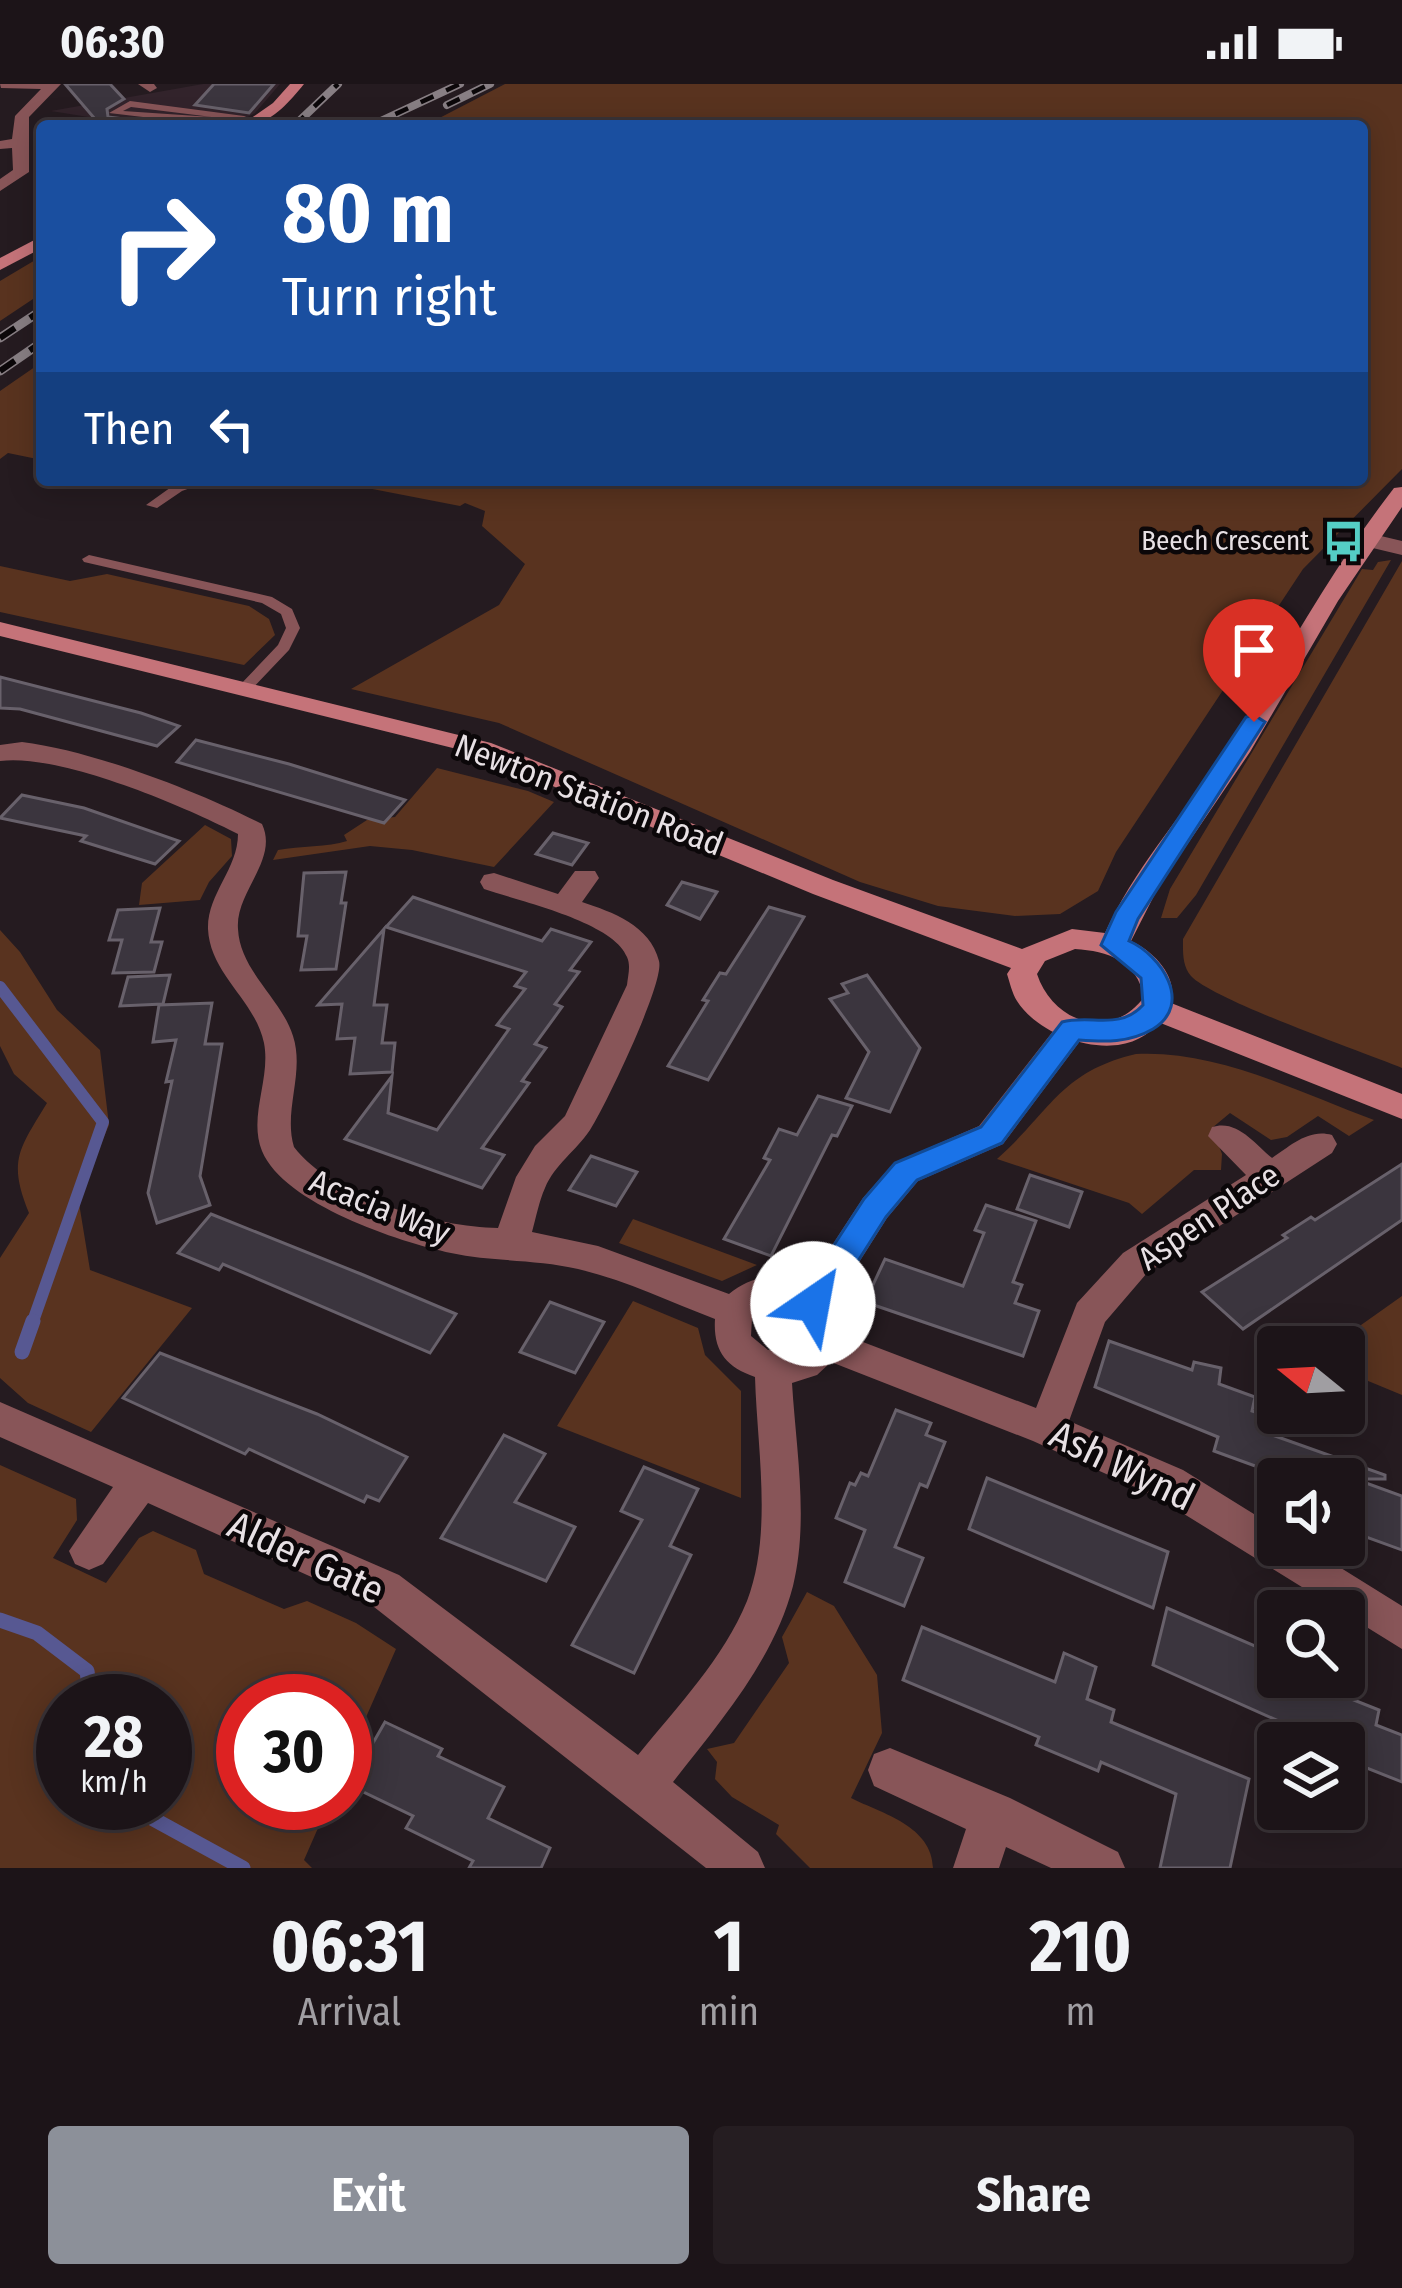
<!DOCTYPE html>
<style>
:root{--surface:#1c1418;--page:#251d21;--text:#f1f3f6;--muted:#a09ea2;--line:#3a3337;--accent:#8c9099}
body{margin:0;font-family:"Fira Sans Condensed",sans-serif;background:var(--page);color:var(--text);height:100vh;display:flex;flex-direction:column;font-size:45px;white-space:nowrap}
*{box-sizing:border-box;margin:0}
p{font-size:39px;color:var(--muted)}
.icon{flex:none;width:66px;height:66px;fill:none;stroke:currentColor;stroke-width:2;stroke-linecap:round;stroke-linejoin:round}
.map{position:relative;height:1784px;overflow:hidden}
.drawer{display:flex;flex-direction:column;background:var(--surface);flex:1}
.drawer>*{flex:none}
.top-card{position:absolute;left:36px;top:36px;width:1332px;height:366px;border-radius:12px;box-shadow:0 6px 30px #0003,0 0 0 3px var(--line);background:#1a4fa0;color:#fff;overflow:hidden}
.needle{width:78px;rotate:288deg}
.controls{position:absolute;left:1257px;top:1242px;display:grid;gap:24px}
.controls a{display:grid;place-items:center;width:108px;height:108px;border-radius:12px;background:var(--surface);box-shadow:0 6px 30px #0003,0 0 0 3px var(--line);font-size:60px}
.speed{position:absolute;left:36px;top:1590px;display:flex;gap:24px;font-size:60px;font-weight:700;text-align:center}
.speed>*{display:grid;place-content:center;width:156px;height:156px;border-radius:50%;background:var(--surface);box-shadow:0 6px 30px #0003,0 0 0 3px var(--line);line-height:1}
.speed small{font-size:30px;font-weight:400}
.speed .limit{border:18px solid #d22;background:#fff;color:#111}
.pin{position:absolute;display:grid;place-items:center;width:102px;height:102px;color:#fff;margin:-123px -51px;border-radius:50% 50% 50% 0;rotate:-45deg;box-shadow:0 0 12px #0007}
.pin .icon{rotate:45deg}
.me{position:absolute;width:132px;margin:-66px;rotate:33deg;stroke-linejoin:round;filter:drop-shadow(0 0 9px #0008)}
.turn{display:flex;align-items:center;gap:42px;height:252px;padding:0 48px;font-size:54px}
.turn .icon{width:156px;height:156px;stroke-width:2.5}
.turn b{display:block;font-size:84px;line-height:102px}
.then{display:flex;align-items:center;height:114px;padding:0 48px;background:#0003;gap:24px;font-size:45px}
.eta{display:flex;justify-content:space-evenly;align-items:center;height:204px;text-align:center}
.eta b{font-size:72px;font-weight:700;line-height:84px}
.cta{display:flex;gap:24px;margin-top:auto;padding:24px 48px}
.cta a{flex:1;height:138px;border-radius:12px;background:var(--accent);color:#fff;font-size:48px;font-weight:700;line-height:138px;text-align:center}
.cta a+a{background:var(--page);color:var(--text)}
.status{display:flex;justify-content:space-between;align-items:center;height:84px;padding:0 60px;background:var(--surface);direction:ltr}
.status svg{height:33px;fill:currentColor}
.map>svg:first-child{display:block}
</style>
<div class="status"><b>06:30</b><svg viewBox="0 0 49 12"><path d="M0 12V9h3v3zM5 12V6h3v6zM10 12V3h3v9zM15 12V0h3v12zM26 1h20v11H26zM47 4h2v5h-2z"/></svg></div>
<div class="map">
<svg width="1402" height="1784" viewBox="0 0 1402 1784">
<rect width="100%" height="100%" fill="#251b20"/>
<!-- built -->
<path fill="#32232b" d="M203 0H280L255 29 231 42H144L51 27Z"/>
<!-- green -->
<g fill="#59331f" fill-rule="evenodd">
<path d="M505 0H1402V385L1303 485 1116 768 1098 807 1060 830 1015 832 938 822 860 798 499 639 351 605 499 521 525 480 482 442 485 427 465 419 460 422 326 396H1362V42H424Z"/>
<path d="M42 172V209L0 237V197Z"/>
<path d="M42 278V376L8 369 0 375V307Z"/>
<path d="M1391 476 1196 811 1177 834H1161L1170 805 1362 485 1373 486 1378 478Z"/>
<path d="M1402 477V984C1363 968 1213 916 1191 892 1182 882 1183 867 1183 855Z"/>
<path d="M0 482 70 497 107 490 249 522 269 535 275 551 244 581 0 528Z"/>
<path d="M437 684 528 707 554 718 494 783 412 766 370 762 273 776 278 766C300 762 328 763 347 757L344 751 367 736 395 733Z"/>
<path d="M205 741 231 755 232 772 209 798 200 816 139 821 142 799Z"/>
<path d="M0 846 20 868 57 926 100 966 109 1041 78 1113 90 1186 192 1224 91 1348 28 1319 0 1294V1174L29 1129C7 1076 20 1064 47 1019L14 990 0 962Z"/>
<path d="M1136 970C1218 966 1298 1008 1374 1036L1349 1052 1318 1032 1287 1053 1271 1056 1230 1029 1212 1044 1222 1070 1221 1086H1194L1142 1130 1129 1119 997 1075C1051 1027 1060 988 1136 970Z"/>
<path d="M633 1135 757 1181 722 1197 619 1159Z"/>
<path d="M1402 1212V1311L1344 1287V1263H1330Z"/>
<path d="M633 1217 698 1244 705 1271 741 1307V1414L557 1342Z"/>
<path d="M0 1381 76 1415 77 1436 53 1474 106 1499 139 1454 153 1447 196 1466 204 1490 284 1525 307 1517 356 1539 396 1565 345 1681V1617H243V1719H329L304 1776 312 1784H0ZM63 1617H165V1719H63Z"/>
<path d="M807 1508 834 1522 877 1591 882 1649 851 1714C883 1730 932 1742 933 1784H810L776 1750 779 1741 732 1713 715 1695 717 1678 707 1665 734 1659 789 1579 782 1553Z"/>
</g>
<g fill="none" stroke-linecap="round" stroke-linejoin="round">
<!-- stream-far1 -->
<path stroke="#575892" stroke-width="12" d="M0 903 103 1038 32 1240"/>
<!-- stream -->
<g stroke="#575892" stroke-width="15">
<path d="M22 1268 33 1237"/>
<path d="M0 1536 37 1549 87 1587 91 1617"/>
<path d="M137 1719 146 1731 243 1784"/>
</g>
</g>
<!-- building -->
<g fill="#3b353e" stroke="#68616b" stroke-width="3">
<path d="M65 0H110L124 15 107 25 108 33 181 42H101Z"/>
<path d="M214 0H274L249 29 195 21Z"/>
<path d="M0 593 141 629 179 642 157 662 20 625 0 624Z"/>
<path d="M196 656 289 680 405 716 384 739 177 678Z"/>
<path d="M22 711 84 724 179 757 155 780 81 757 86 752 0 734Z"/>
<path d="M553 749 588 759 572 781 536 770Z"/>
<path d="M346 788 341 819H346L336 885 301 886 307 852H298L304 789Z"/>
<path d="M682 798 717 808 700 835 667 821Z"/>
<path d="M413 813 542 857 551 845 591 858 570 886 579 888 555 920 562 923 535 960 546 964 522 997 529 999 482 1064 504 1071 482 1104 345 1055 392 992 388 1029 437 1046 509 945 497 941 525 905 515 902 526 888 386 843Z"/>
<path d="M769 823 804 833 708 996 668 982 708 917 703 916 720 889 726 890Z"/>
<path d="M160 824 151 858H162L154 888 113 889 122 856H109L118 826Z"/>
<path d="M384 845 374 921H387L382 959H395L392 988 350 990 355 954 337 955 342 920 318 921Z"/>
<path d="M170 891 163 920 120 922 128 893Z"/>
<path d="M867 891 920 964 890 1028 846 1014 869 968 830 915 848 909 842 900Z"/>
<path d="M212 919 205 960H222L200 1092 210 1121 157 1139 148 1109 172 997 166 998 176 956 153 958 159 921Z"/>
<path d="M818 1012 852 1022 837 1052 832 1051 771 1172 724 1155 770 1076 764 1074 779 1045 797 1051Z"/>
<path d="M591 1072 637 1088 616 1122 569 1106Z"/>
<path d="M1402 1080V1136L1243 1245 1202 1208 1287 1154 1283 1151 1311 1133 1315 1136Z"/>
<path d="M1030 1091 1082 1108 1069 1143 1017 1125Z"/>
<path d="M986 1121 1036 1137 1013 1198 1022 1201 1015 1219 1039 1227 1023 1272 865 1218 885 1175 963 1202 984 1149 975 1146Z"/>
<path d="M211 1130 361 1190 456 1230 430 1269 223 1180 219 1186 178 1169Z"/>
<path d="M550 1218 604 1238 575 1289 520 1268Z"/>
<path d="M1109 1257 1192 1286 1194 1278 1221 1284 1219 1300 1255 1313 1252 1327 1279 1336 1275 1352 1385 1391V1395H1355L1402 1412V1466L1344 1445 1350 1395H1276L1277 1390 1214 1367 1218 1353 1095 1303Z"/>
<path d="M160 1269 317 1330 407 1373 379 1417 367 1412 364 1418 249 1365 245 1370 123 1314Z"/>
<path d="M896 1326 931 1339 926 1351 945 1358 927 1403 920 1400 895 1463 923 1474 904 1522 845 1498 865 1446 836 1434 850 1399 855 1401 861 1389 868 1392Z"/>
<path d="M504 1351 545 1370 515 1418 575 1443 546 1497 441 1454Z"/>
<path d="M644 1383 698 1405 670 1462 691 1471 634 1589 572 1561 642 1436 621 1427Z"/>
<path d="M987 1394 1168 1468 1153 1524 969 1445Z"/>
<path d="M1167 1524 1278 1572V1593H1296L1379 1626 1376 1641 1402 1651V1698L1344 1675V1659H1309L1310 1651 1153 1581Z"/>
<path d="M922 1543 1055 1598 1064 1569 1096 1583 1087 1615 1114 1626 1111 1638 1249 1695 1230 1784H1160L1176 1710 1101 1678 1098 1687 1036 1661 1039 1653 903 1596Z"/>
<path d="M385 1638 442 1665 438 1672 504 1703 488 1734 550 1764 541 1784H469L473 1777 406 1744 413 1732 349 1701Z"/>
</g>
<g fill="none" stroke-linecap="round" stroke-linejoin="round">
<!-- lane -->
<g fill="#885558" fill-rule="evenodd">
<path d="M130 17 244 32 258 38 254 41 222 35 211 41 109 29ZM131 23 212 33 123 27Z"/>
<path d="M192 396H212L182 407 157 424 146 421 174 401Z"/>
<path d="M89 471 272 513 292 525 300 544 289 566 249 608H239V602L278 561 286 544 281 530 262 519 84 478 82 475Z"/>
</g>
<!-- street -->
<g fill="#885558" fill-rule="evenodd">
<path d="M0 0H61L29 33V88L0 107V95L13 86 12 64 0 65V57L12 55 15 32 41 5 1 4Z"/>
<path d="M138 0H154L157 4 150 8Z"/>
<path d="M1364 448 1402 457V471L1356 460 1353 455Z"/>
<path d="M22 658C94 667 197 707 262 740 279 776 235 808 238 845 240 887 281 914 293 952 305 989 283 1027 294 1063 333 1114 437 1143 498 1144L516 1093 535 1062 565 1032 627 901C628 891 631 882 627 873 614 838 519 817 484 805L480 798 484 791 494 789 558 810 575 787H595L599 794 582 818C612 828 650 841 659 877 665 898 605 1023 590 1046 576 1067 555 1080 545 1104 539 1117 536 1134 532 1148L598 1162 729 1210C755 1189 777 1190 808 1198L863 1114 894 1079 979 1042 1061 937H1083L1087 945 1083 953 1003 1060 918 1097 887 1134 832 1221 843 1239 842 1250 1036 1324 1077 1219 1123 1169 1246 1091 1208 1052 1212 1043C1237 1035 1254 1059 1272 1074 1290 1062 1309 1044 1332 1051L1337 1060 1332 1069 1147 1189 1105 1238 1069 1337 1183 1386 1278 1445V1461H1304L1402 1522V1565L1155 1412 1033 1357 831 1278 817 1291 792 1299C796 1365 809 1436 793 1502 774 1576 719 1639 673 1698L758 1768 765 1784H706L369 1519 148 1419 103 1480 89 1486 75 1480 69 1467 113 1403 0 1353V1318L399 1491 638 1671C676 1624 724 1574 747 1517 773 1449 757 1364 755 1293 725 1283 713 1266 715 1235 670 1218 625 1196 578 1185 536 1175 492 1178 451 1169 399 1158 284 1120 262 1067 248 1032 271 995 264 959 255 916 210 890 208 845 207 810 238 785 238 750 184 722 59 669 0 677V661ZM771 1220 791 1224 807 1243 805 1256 794 1267 768 1266 751 1252 752 1234Z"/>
<path d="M890 1664 1010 1714 1118 1768 1125 1784H1051L1006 1763 999 1784H953L966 1745 874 1702 868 1686 874 1670Z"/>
</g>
<!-- secondary -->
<g fill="#c57379" fill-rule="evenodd">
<path d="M290 0H304C286 22 269 42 240 42L273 19Z"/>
<path d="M42 152V164L0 186V174Z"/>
<path d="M1402 403V423L1338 517 1250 668 1159 802 1131 857C1155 868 1178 893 1171 919L1402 1010V1035L1158 938C1127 983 1042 957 1017 917 1012 909 1010 899 1007 890L1011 884 813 810 473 669 0 552V538L491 659 833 796 1022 865 1072 845 1105 849C1134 785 1182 732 1221 673 1279 584 1328 489 1394 404ZM1075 865C1108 867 1137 877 1144 913 1111 958 1053 939 1037 890L1045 877Z"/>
</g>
<defs>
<g id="rail-far1">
<path d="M447 21 490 0"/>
<path d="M294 42 338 0"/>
<path d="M370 42 460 0"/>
</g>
<g id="rail">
<path d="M0 254 42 226"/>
<path d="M0 287 42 258"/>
</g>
</defs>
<!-- rail-far1 casing -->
<use href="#rail-far1" stroke="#887f84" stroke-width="8"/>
<!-- rail casing -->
<use href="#rail" stroke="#887f84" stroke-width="9"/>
<!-- rail-far1 -->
<use href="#rail-far1" stroke="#0b0709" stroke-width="4.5" stroke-dasharray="14" stroke-linecap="butt"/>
<!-- rail -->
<use href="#rail" stroke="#0b0709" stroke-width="6" stroke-dasharray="18" stroke-linecap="butt"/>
</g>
<!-- route -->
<path fill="#1a73e8" stroke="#114b97" stroke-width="3" d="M1254 631 1265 638 1138 835 1129 857C1161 871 1194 920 1153 945 1129 959 1105 958 1079 956L1002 1059 917 1096 886 1133 825 1229 813 1233 802 1229 797 1220 802 1210 864 1115 895 1079 981 1043 1062 938C1091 930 1119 947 1143 921L1141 894 1101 861 1116 828 1246 633Z"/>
<!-- icons -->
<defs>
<symbol id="bus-bare" viewBox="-9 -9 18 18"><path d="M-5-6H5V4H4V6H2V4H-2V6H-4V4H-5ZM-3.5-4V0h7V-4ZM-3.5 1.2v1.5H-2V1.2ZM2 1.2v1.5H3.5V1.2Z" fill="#55cec5" stroke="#0b0709" stroke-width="2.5" paint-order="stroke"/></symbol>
</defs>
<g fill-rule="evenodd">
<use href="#bus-bare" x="1314" y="428" width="59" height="59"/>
</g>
<g text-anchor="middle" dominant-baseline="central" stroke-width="9" stroke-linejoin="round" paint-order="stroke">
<!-- far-poi labels -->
<g font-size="27" fill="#e7e0e4" stroke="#0b0709" text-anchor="end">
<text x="1309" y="457">Beech Crescent</text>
</g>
<!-- street labels -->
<g font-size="33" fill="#e7e0e4" stroke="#0b0709">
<text transform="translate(589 711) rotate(21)">Newton Station Road</text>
<text transform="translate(380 1123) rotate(22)">Acacia Way</text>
<text transform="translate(1209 1133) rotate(-34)">Aspen Place</text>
</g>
<!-- near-street labels -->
<g font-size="39" fill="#e7e0e4" stroke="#0b0709">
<text transform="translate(1122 1382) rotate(26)">Ash Wynd</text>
<text transform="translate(306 1474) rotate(25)">Alder Gate</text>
</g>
</g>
</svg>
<div class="controls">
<a><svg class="needle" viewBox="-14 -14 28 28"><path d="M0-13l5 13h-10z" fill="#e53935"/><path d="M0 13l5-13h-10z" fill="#a09ea2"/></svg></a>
<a><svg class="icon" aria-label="sound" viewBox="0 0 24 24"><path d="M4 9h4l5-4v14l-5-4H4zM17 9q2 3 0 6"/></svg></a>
<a><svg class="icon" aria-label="search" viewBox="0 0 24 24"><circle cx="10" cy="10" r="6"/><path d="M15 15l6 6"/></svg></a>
<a><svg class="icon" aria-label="layers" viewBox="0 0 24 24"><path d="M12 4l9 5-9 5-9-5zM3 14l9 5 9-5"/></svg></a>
</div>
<div class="speed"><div>28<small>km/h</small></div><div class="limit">30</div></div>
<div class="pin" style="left:1254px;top:638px;background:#d93025"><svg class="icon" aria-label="arrive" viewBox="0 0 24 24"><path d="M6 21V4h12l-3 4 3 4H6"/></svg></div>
<svg class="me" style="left:813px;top:1220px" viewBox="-20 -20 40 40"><circle r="19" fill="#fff"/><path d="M0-13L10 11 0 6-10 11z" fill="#1a73e8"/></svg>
<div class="top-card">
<div class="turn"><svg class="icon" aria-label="right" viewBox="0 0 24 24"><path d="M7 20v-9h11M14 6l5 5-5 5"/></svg><div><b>80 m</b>Turn right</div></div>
<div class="then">Then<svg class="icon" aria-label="left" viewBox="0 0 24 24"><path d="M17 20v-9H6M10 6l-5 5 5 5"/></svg></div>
</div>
</div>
<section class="drawer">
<div class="eta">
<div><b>06:31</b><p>Arrival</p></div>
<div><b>1</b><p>min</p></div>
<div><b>210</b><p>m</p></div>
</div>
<div class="cta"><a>Exit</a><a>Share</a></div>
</section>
